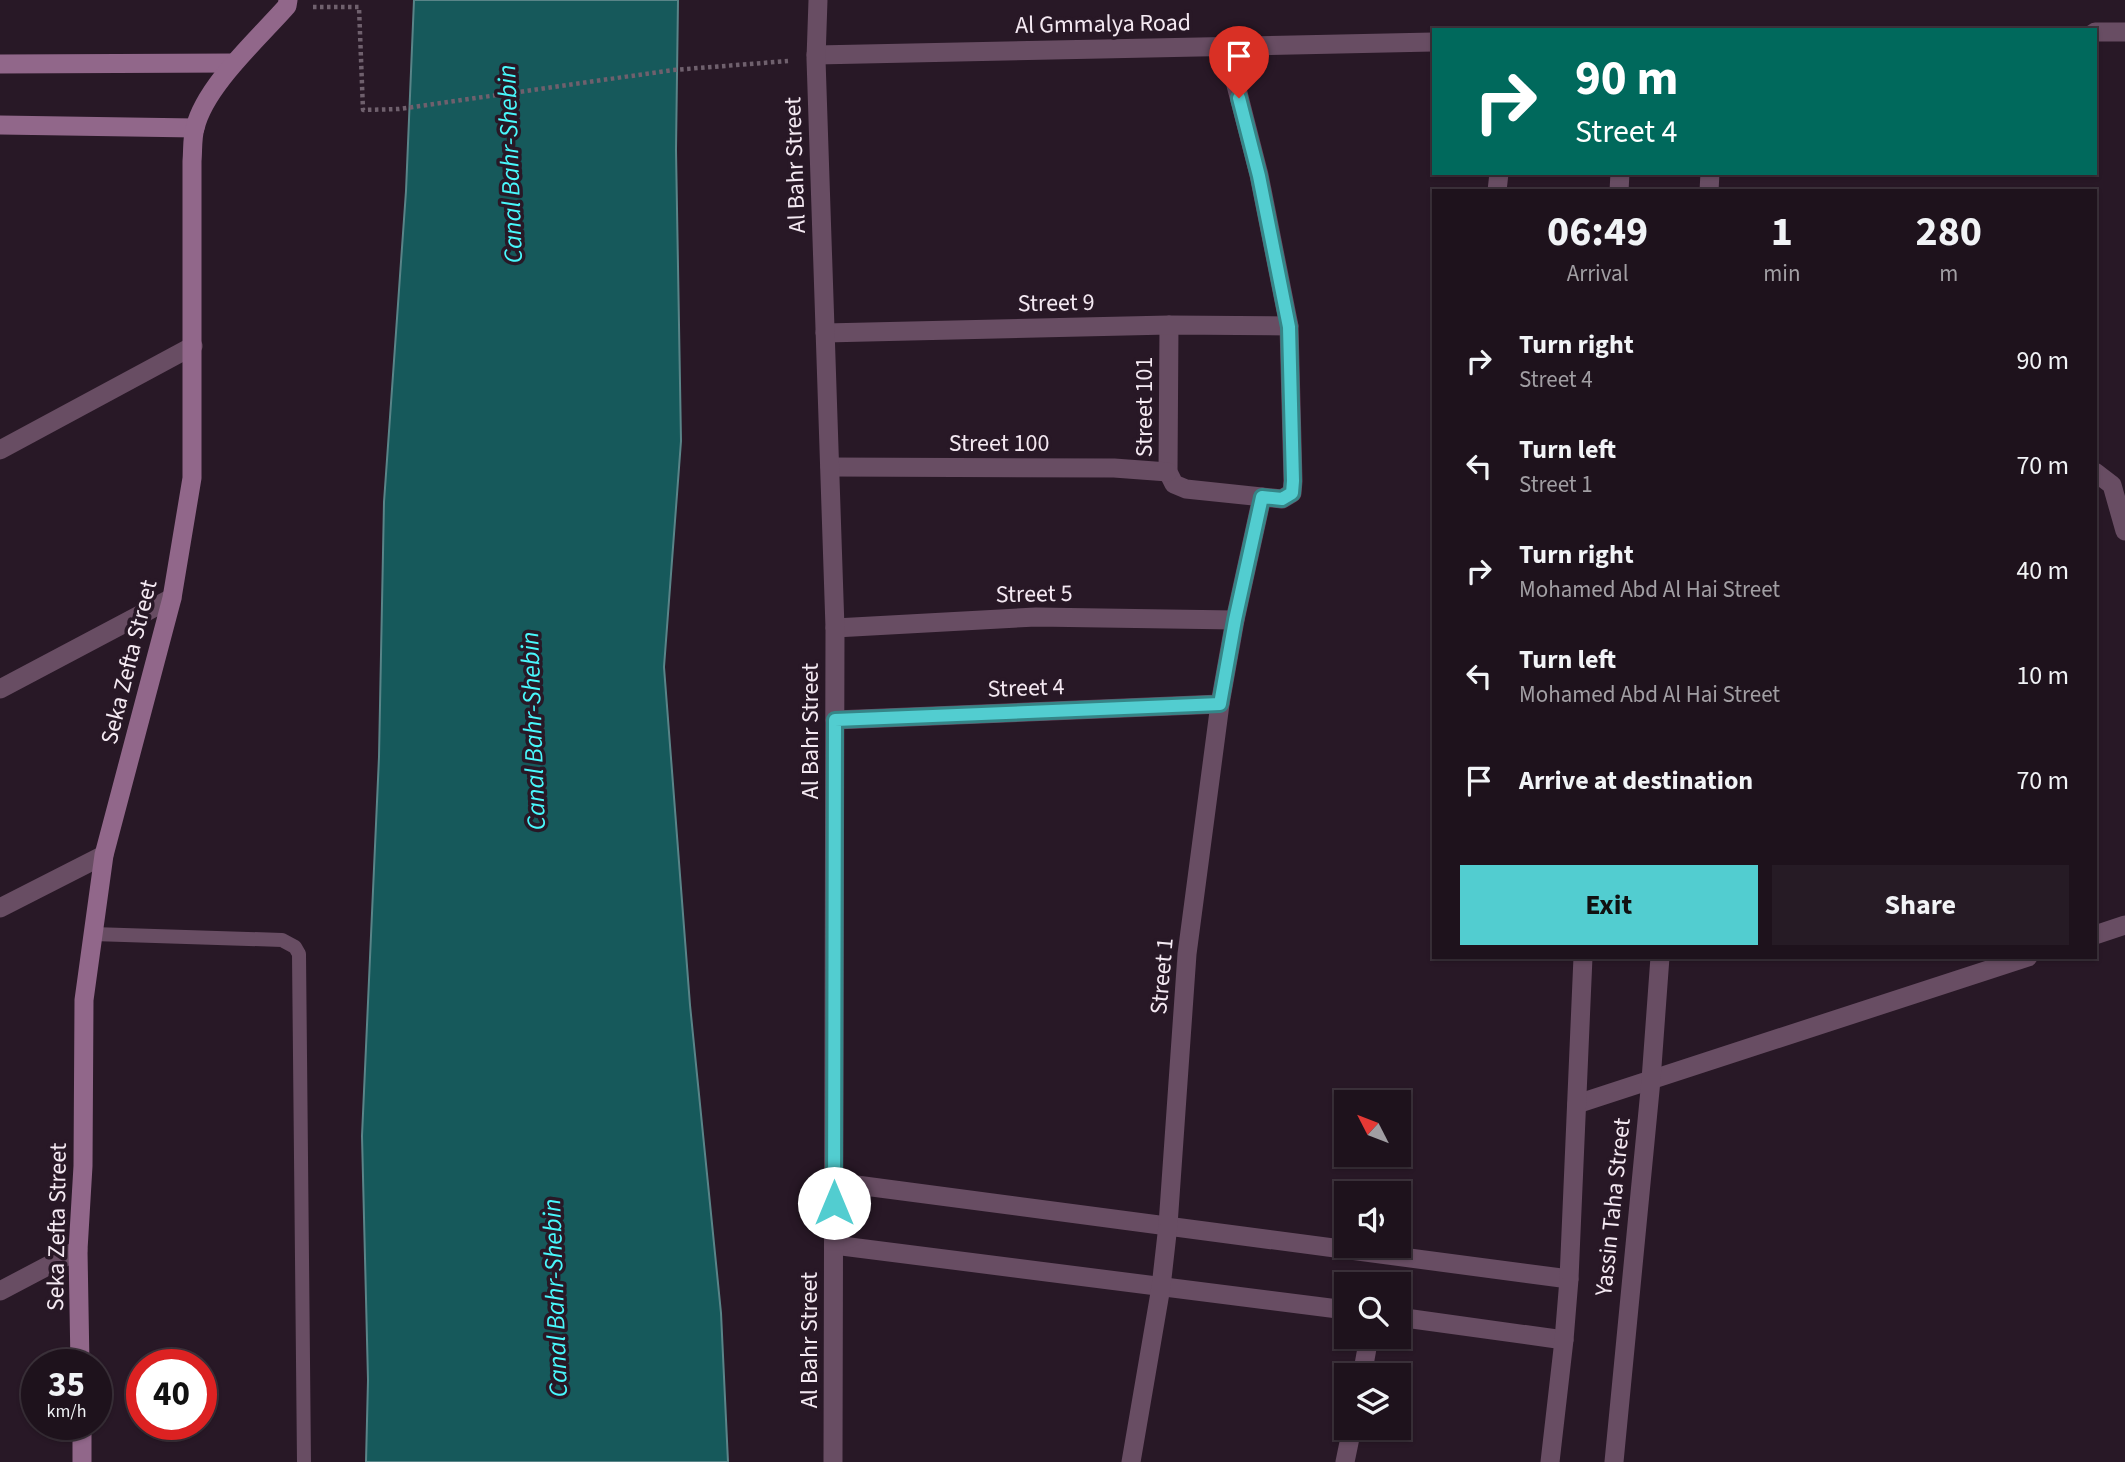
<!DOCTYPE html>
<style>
:root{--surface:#1e121c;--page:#261b25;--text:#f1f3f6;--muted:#a19ea3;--line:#3c323b;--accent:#52cdd0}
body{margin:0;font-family:"Source Sans 3",sans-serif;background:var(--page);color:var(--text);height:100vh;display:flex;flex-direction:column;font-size:26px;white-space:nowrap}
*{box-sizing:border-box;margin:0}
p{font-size:23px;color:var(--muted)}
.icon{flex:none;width:38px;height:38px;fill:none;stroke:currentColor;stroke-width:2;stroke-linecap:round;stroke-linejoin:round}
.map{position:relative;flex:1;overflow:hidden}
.panel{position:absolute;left:1432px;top:189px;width:665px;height:770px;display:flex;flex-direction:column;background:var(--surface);border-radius:0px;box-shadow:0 2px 5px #0004,0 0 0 2px var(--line)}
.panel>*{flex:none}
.guide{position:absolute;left:1432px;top:28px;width:665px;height:147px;border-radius:0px;box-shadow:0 2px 5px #0004,0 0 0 2px var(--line);background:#00695c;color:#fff;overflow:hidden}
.needle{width:46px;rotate:312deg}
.fabs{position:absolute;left:1334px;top:1090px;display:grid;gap:14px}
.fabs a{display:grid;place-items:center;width:77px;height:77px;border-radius:0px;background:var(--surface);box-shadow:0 2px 5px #0004,0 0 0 2px var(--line);font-size:35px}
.speed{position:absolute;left:21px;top:1349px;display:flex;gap:14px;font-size:35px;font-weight:700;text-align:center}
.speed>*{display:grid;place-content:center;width:91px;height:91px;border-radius:50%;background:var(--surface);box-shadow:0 2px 5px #0004,0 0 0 2px var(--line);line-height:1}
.speed small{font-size:18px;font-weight:400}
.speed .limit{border:10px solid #d22;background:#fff;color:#111}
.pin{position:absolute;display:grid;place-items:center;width:60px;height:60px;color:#fff;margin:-72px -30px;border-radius:50% 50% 50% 0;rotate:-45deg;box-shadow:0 0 7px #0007}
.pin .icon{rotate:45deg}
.me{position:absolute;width:77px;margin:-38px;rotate:0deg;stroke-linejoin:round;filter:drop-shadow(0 0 5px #0008)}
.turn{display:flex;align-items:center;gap:24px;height:147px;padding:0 28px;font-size:32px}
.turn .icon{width:91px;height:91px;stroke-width:2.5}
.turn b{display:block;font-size:49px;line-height:60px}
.eta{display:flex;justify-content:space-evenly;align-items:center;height:119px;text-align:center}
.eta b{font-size:42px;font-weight:700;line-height:49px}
.action{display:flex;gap:14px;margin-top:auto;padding:14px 28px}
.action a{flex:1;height:80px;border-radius:0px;background:var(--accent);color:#111;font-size:28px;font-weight:700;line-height:80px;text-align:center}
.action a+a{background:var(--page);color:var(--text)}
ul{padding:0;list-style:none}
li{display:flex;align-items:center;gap:21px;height:105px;padding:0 28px}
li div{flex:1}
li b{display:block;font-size:26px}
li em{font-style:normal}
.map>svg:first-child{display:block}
</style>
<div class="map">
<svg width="2125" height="1462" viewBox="0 0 2125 1462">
<rect width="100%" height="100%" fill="#281826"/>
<!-- water -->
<path fill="#16595b" stroke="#598488" stroke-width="2" d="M414 0H678L676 150 681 441 664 667 690 1005 721 1313 728 1462H366L368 1380 362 1136 379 757 384 502 406 191Z"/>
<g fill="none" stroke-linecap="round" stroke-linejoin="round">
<!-- path -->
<path stroke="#6f606d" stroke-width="4.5" stroke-dasharray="3.5 3.5" stroke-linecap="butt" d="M313 7H359L363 110 399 109 673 70 788 61"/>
<!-- service -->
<path stroke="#684d63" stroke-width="14" d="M93 934 282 940 295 947 299 954 304 1462"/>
<!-- minor -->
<g stroke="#684d63" stroke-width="19">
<path d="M2095 32H2125"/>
<path d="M816 55 1433 42"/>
<path d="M1497 191 1499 173"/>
<path d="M1619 191 1620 173"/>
<path d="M1709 191 1710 173"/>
<path d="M1169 325 1168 472 1174 484 1186 489 1282 499 1292 493 1293 481 1289 326 1259 175 1226 46"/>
<path d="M825 333 1169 325 1289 326"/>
<path d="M0 450 193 346"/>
<path d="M830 467 1114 468 1168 472"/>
<path d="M2095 472 2112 485 2125 531"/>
<path d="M835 628 1036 617 1235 620"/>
<path d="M0 689 172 598"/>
<path d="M835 720 1220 704"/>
<path d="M0 908 104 855"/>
<path d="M2095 935 2125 925"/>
<path d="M1577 1104 2028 957"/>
<path d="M834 1182 1569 1279"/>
<path d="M834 1245 1346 1310"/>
<path d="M0 1291 78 1250"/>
<path d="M1398 1317 1564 1340"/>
<path d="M1362 1376 1369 1337"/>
<path d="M1131 1462 1161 1287 1168 1225 1187 954 1220 704 1235 620 1262 497"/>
<path d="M1345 1462 1352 1428"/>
<path d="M1550 1462 1564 1340 1569 1279 1583 957"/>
<path d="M1614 1462 1651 1080 1660 957"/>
</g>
<!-- tertiary -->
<path stroke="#684d63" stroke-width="19" d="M818 0 816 59 835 628 833 1462"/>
<!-- secondary -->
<g stroke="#91678a" stroke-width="19">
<path d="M0 64 234 63"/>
<path d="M0 125 195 128"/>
<path d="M80 1365 78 1250 83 1166 84 1000 104 855 172 598 192 478V161C193 150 192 138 195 128 205 86 258 39 287 6L288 0"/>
<path d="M82 1424V1462"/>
</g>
</g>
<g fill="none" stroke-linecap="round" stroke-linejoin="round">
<defs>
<path id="route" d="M834 1203 835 720 1220 704 1235 620 1262 497 1282 499 1292 493 1293 481 1289 327 1259 176 1239 98"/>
</defs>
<!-- route casing -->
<use href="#route" stroke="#358587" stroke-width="18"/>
<!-- route -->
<use href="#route" stroke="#52cdd0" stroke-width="12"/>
</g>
<g text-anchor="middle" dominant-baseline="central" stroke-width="7" stroke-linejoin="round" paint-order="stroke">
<!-- street labels -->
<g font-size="24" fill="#f4e9f2" stroke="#281826">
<text transform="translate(1103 24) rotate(-1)">Al Gmmalya Road</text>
<text transform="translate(795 165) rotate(-92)">Al Bahr Street</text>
<text transform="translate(1056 303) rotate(-1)">Street 9</text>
<text transform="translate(1144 407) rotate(-90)">Street 101</text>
<text x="999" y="443">Street 100</text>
<text transform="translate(1034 594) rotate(-1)">Street 5</text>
<text transform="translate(129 662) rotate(-76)">Seka Zefta Street</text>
<text transform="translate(1026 688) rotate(-2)">Street 4</text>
<text transform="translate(810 731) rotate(-90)">Al Bahr Street</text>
<text transform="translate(1162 976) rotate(-85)">Street 1</text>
<text transform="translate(1613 1207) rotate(-84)">Yassin Taha Street</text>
<text transform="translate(57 1227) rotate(-89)">Seka Zefta Street</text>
<text transform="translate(809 1340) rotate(-90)">Al Bahr Street</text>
</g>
<!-- water labels -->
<g font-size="26" font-style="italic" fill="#49f8fc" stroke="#281826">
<text transform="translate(510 164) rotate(-92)">Canal Bahr-Shebin</text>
<text transform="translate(533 731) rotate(-92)">Canal Bahr-Shebin</text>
<text transform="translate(555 1298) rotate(-92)">Canal Bahr-Shebin</text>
</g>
</g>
</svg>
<div class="fabs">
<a><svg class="needle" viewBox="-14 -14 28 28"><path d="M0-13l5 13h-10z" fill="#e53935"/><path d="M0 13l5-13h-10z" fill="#a19ea3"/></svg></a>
<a><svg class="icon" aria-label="sound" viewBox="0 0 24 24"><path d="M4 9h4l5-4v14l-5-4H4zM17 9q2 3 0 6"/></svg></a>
<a><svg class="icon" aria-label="search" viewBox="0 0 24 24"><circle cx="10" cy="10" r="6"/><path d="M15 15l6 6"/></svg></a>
<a><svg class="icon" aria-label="layers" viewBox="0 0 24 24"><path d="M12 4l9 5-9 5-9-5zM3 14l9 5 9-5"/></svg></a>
</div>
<div class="speed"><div>35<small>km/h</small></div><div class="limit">40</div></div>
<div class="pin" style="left:1239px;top:98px;background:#d93025"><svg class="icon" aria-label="arrive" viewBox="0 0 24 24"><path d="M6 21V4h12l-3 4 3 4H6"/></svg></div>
<svg class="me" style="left:834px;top:1203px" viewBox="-20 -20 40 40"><circle r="19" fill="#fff"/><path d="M0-13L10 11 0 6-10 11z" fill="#52cdd0"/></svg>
<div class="guide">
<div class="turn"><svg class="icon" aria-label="right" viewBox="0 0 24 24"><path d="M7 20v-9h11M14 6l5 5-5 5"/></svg><div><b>90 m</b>Street 4</div></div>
</div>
<section class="panel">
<div class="eta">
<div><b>06:49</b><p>Arrival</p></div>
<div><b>1</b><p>min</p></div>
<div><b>280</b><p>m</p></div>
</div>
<ul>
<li><svg class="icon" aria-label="right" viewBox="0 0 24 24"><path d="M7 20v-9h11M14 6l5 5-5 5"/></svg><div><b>Turn right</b><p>Street 4</p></div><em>90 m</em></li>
<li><svg class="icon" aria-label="left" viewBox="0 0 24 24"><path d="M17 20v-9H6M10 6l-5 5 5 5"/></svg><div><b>Turn left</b><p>Street 1</p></div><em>70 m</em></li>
<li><svg class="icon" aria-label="right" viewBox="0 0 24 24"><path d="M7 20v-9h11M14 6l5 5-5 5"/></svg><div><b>Turn right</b><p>Mohamed Abd Al Hai Street</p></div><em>40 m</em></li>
<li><svg class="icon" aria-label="left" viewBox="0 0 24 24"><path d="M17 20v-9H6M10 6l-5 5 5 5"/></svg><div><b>Turn left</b><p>Mohamed Abd Al Hai Street</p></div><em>10 m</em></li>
<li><svg class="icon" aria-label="arrive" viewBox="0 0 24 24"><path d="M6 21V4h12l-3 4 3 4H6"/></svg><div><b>Arrive at destination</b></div><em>70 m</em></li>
</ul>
<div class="action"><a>Exit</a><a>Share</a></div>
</section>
</div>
